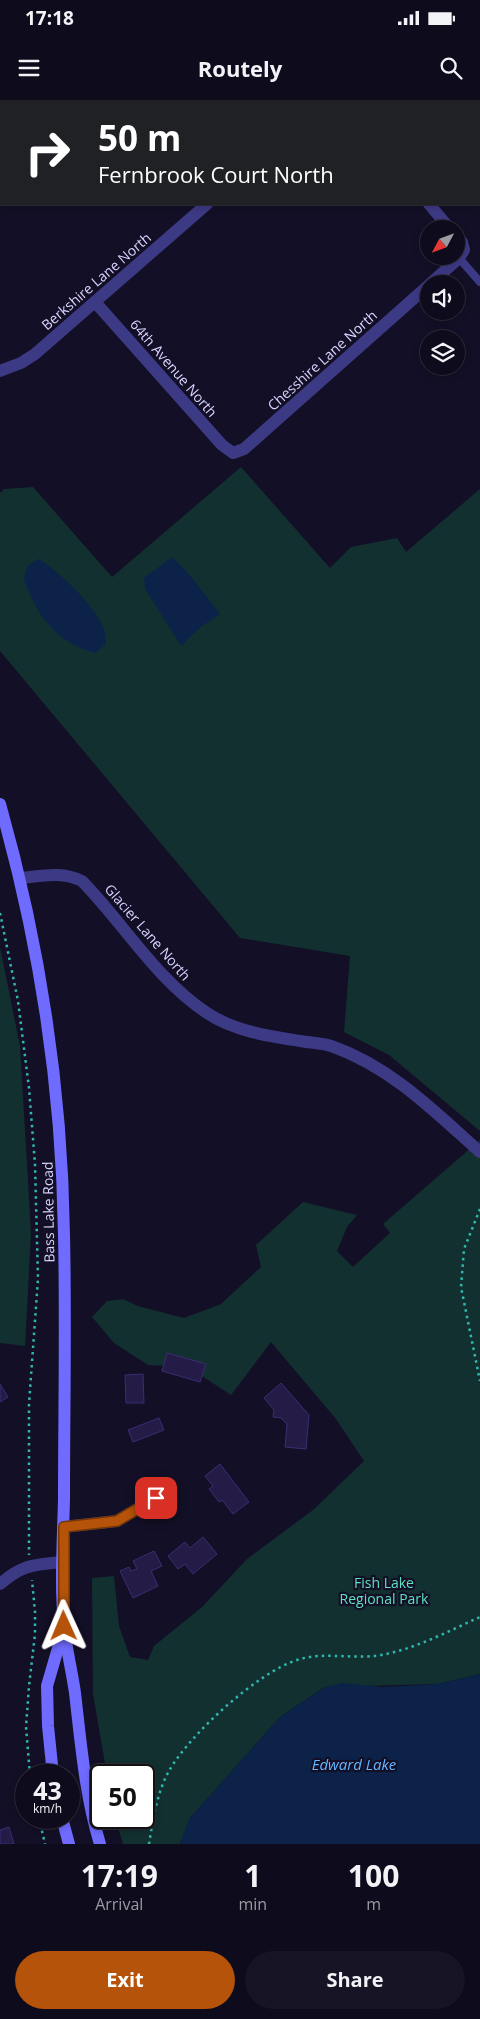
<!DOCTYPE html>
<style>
:root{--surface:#0e0b1c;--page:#171425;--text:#f1f3f6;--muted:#9b9ba3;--line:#2e2b3b;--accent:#b45309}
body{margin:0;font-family:"Open Sans",sans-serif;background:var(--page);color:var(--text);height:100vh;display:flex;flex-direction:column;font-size:19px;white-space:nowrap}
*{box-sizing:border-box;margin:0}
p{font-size:16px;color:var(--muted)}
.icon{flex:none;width:28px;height:28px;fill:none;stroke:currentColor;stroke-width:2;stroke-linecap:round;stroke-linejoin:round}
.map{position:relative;height:1744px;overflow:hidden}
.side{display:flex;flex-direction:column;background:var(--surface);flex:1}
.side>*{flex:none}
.top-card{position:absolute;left:0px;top:0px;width:480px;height:105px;box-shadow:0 2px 8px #0003,0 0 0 1px var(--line);background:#202124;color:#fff;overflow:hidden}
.needle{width:32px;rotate:229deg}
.controls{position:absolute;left:420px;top:120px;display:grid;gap:10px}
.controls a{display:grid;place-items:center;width:45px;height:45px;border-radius:50%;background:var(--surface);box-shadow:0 2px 8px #0003,0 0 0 1px var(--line);font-size:25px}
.speed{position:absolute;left:15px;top:1664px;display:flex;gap:10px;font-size:25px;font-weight:700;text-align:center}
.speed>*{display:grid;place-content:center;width:65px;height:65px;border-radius:50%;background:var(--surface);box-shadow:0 2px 8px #0003,0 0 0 1px var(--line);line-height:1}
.speed small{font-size:12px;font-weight:400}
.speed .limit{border:2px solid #111;border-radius:8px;background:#fff;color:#111}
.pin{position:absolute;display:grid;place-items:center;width:42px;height:42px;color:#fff;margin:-21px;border-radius:10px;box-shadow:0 2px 8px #0006}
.me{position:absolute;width:55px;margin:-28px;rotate:359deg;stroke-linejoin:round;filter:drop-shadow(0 0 4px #0008)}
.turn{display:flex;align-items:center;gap:18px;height:105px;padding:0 15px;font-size:22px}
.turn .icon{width:65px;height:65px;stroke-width:2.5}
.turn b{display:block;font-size:35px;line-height:42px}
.eta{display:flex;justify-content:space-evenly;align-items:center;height:85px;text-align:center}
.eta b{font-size:30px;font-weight:700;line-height:35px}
.button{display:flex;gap:10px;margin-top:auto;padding:10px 15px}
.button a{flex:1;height:58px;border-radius:30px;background:var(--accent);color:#fff;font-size:20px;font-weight:700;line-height:58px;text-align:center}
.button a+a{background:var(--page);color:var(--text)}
.status{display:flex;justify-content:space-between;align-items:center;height:35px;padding:0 25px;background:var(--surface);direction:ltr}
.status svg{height:14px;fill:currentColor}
header{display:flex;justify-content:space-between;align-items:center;height:65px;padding:0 15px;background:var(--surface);font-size:22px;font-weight:700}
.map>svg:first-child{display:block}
</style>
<div class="status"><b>17:18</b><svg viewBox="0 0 49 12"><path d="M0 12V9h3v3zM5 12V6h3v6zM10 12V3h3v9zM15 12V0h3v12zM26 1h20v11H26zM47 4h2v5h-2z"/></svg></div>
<header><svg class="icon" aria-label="menu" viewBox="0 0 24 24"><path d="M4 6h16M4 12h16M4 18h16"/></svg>Routely<svg class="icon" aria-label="search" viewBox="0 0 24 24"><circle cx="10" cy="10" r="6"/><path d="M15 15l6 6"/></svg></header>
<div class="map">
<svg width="480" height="1744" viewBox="0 0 480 1744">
<rect width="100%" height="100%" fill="#130f26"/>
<!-- green -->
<g fill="#12302f">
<path d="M188 0H438L189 1Z"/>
<path d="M241 367 330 468 351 447 397 438 406 452 480 389V1031L389 955 344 932 350 856 240 838 0 551V393L4 389 33 387 112 477Z"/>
<path d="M0 847 20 946 25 1030 31 1134 25 1246 0 1243Z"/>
<path d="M480 1040V1574L438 1584 325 1587 280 1617 190 1718 180 1744H123L115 1718H144V1675H107L93 1594 92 1478 114 1476 119 1526 130 1557 148 1560 154 1546 202 1507 247 1459 313 1410 364 1361 336 1319 271 1242 231 1295 188 1267 148 1265 114 1243 92 1217 107 1201 123 1199 138 1206 184 1218 221 1204 261 1167 256 1145 303 1102 357 1115 347 1127 337 1151 353 1167 390 1133 383 1124Z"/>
</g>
<!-- water -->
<g fill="#0c2248">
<path d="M172 457 189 474 220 514 202 526 181 546 145 489 144 478Z"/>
<path d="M39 459C60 473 95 505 104 529 106 533 105 539 106 544L95 553C64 545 43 524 30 495 29 490 25 484 24 480 24 476 27 469 28 465Z"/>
<path d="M480 1574V1744H180L190 1718 280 1617 325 1587 343 1583 382 1587 438 1584Z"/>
</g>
<!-- building -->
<g fill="#241b47" stroke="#3b2d73">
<path d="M167 1253 206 1264 200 1282 162 1271Z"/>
<path d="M143 1274 144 1303H126L125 1275Z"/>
<path d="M281 1283 309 1315 306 1349 285 1347 287 1324 281 1318 273 1317 274 1310 264 1298Z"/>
<path d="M0 1284 8 1297 0 1302Z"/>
<path d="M159 1318 164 1330 133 1342 128 1330Z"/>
<path d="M220 1364 249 1402 233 1414 222 1400 219 1402 209 1389 213 1386 205 1376Z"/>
<path d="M203 1437 217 1454 193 1474 185 1464 178 1469 168 1456 185 1442 190 1448Z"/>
<path d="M154 1451 162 1466 151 1471 158 1486 133 1498 120 1471 129 1467 131 1471 137 1469 133 1461Z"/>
<path d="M9 1727 14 1744H0V1730Z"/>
</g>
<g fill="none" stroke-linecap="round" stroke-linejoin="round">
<!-- path -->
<g stroke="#2fb8b0" stroke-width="2.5" stroke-dasharray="2.5 4" stroke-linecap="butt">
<path d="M0 813 18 901 29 988 35 1064 38 1179 29 1304V1455"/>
<path d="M480 1109 464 1149 461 1187 480 1281"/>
<path d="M30 1675 26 1627 29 1586 35 1534V1512L32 1480"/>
<path d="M39 1718 45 1744"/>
<path d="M149 1744C153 1720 157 1692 169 1671 189 1635 258 1572 297 1560 324 1551 353 1560 381 1555 415 1549 449 1531 480 1517"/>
</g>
<!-- lane -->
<path stroke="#3d3a85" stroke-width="8" d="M459 158 480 182"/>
<!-- street -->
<g stroke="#3d3a85" stroke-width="12">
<path d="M450 1 451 0"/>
<path d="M429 104 450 129"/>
<path d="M430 184 459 158 464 150 462 142 456 136"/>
<path d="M95 202 222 345 233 353 244 349 429 185"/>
<path d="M0 271 21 263 35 254 207 104"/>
<path d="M21 778C42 776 62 771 82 781 124 824 156 879 207 913 234 931 268 936 300 941 311 943 323 943 334 947 392 968 435 1012 480 1052"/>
<path d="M63 1427 117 1421 156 1398"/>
<path d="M0 1484C23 1464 34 1465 63 1462"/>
</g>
<!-- secondary -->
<g stroke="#6f6bff" stroke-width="12">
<path d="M0 704C40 845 62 988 64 1135 66 1223 64 1311 64 1399 63 1441 60 1484 64 1526 66 1548 72 1571 75 1593 81 1644 85 1695 100 1744"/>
<path d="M53 1675 48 1626 47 1586 63 1531"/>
<path d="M62 1718 69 1744"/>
</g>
</g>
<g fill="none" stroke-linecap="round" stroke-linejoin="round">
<defs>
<path id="route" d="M64 1526V1427L117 1421 156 1398"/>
</defs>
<!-- route casing -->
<use href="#route" stroke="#753606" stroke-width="12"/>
<!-- route -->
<use href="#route" stroke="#b45309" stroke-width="9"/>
</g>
<g text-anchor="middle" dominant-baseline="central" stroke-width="4.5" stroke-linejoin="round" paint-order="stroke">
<!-- street labels -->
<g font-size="14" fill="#d9d4ff" stroke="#130f26">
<text transform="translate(96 181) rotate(-41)">Berkshire Lane North</text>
<text transform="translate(322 260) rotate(-42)">Chesshire Lane North</text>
<text transform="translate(174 268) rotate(49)">64th Avenue North</text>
<text transform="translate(148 832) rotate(49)">Glacier Lane North</text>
<text transform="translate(48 1112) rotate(-91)">Bass Lake Road</text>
</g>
<!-- park labels -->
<g font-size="14" fill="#5fe0c0" stroke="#130f26">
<text x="384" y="1482">Fish Lake<tspan x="384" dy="16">Regional Park</tspan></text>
</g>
<!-- water labels -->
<g font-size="15" font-style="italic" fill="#62b6ff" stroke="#130f26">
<text x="354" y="1664">Edward Lake</text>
</g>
</g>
</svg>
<div class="controls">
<a><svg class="needle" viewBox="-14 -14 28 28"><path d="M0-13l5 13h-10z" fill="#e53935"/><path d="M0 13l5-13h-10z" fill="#9b9ba3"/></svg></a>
<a><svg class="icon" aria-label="sound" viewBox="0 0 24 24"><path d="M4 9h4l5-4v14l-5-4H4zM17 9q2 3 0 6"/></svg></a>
<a><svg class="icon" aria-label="layers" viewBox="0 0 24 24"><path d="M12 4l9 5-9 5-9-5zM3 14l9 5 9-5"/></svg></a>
</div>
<div class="speed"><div>43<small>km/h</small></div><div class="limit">50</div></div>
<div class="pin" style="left:156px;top:1398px;background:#d93025"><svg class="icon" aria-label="arrive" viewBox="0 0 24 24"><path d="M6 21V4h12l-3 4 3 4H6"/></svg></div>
<svg class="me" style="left:64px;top:1526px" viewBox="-20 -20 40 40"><path d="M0-17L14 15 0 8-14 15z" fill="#b45309" stroke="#fff" stroke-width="4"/></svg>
<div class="top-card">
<div class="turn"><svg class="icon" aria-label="right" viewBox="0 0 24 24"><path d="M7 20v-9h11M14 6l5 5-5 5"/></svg><div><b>50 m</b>Fernbrook Court North</div></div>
</div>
</div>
<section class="side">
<div class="eta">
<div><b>17:19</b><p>Arrival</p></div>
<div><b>1</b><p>min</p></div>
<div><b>100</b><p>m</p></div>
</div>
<div class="button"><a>Exit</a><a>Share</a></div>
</section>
